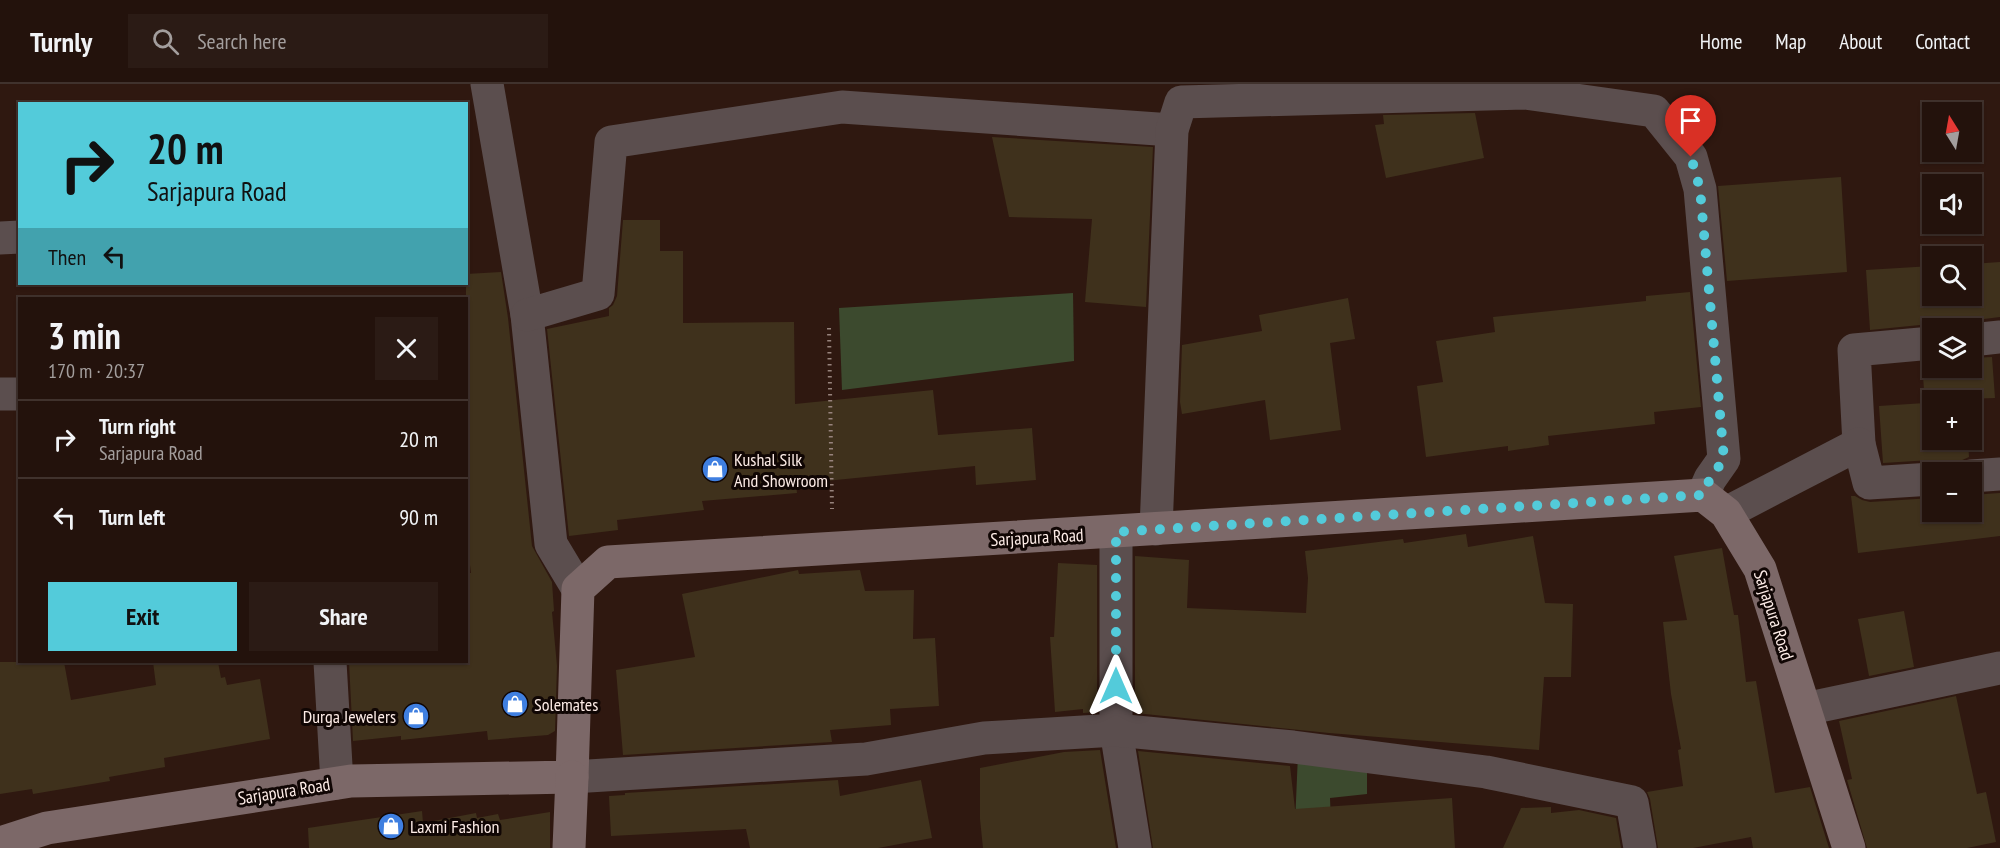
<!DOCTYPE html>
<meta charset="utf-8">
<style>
:root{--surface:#23120c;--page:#2b1b15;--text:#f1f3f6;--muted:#a39e9d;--line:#40322d;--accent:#53cbda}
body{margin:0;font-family:"PT Sans Narrow",sans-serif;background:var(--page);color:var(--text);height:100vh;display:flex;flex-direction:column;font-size:22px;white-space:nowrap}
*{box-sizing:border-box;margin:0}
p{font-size:20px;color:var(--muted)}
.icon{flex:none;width:33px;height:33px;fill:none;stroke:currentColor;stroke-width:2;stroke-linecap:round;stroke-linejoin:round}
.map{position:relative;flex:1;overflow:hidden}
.panel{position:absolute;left:18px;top:213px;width:450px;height:366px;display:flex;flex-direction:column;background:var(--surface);border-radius:0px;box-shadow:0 2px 4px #0004,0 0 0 2px var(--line)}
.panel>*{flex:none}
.top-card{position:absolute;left:18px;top:18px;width:450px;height:183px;border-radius:0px;box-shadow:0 2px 4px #0004,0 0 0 2px var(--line);background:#53cbda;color:#111;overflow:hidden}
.needle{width:39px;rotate:349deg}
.buttons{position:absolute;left:1922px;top:18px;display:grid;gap:12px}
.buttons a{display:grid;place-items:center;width:60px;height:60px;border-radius:0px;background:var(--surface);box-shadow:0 2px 4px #0004,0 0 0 2px var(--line);font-size:30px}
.pin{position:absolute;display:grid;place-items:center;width:51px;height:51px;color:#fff;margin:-62px -26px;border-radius:50% 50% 50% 0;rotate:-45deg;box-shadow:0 0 6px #0007}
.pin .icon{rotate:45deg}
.me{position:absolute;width:66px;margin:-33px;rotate:0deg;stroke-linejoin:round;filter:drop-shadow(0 0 4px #0008)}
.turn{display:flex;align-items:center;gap:21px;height:126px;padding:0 30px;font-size:27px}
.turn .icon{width:78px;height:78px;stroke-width:2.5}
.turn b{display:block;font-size:42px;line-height:51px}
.then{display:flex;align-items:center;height:57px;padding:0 30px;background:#0003;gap:12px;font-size:22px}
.round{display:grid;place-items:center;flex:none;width:63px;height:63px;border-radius:0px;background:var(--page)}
.summary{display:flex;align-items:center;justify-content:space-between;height:102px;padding:0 30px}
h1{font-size:36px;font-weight:700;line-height:45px}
.primary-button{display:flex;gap:12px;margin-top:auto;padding:12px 30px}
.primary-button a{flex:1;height:69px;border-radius:0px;background:var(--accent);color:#111;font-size:24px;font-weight:700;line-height:69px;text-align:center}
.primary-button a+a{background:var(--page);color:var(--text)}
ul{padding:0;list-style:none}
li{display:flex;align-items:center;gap:18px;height:78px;padding:0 30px;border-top:2px solid var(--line)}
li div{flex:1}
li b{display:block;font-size:22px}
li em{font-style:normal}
header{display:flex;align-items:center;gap:36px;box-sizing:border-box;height:84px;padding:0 30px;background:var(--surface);border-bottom:2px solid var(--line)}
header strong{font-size:28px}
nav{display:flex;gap:33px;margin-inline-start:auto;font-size:21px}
.search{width:420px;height:54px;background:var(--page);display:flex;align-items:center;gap:15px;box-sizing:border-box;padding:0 21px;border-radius:0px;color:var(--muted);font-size:22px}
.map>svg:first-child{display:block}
</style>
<header>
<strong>Turnly</strong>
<div class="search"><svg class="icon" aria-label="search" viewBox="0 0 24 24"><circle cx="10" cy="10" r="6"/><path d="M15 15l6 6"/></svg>Search here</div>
<nav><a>Home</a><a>Map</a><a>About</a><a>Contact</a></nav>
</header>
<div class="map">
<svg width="2000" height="764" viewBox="0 0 2000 764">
<rect width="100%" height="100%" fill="#2f1810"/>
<!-- green -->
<g fill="#3c4a2e">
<path d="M1073 209 1074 277 842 306 839 224Z"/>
<path d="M1298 670 1367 684V710L1330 714 1332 764H1294Z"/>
</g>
<!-- building -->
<g fill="#3f311c">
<path d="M1475 29 1484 74 1386 94 1375 41 1384 40 1383 31Z"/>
<path d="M992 53 1153 63 1146 223 1085 218 1092 135 1009 133Z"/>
<path d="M1841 93 1847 188 1727 197 1718 102Z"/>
<path d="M623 136H660V167H683V239L794 238 795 320 933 306 938 351 1032 344 1036 396 976 401 975 382 796 400 797 409 702 417 704 426 617 436 618 446 569 452 547 245 609 232V224L613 221 617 212Z"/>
<path d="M2000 178V233L1968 237 1961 241 1957 244H1943L1930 240 1870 246 1866 186 1932 182V212H1971V180Z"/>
<path d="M501 188 508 234 532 462 552 498 554 527 552 528 557 582 555 647 548 651 488 656 487 647 401 656V652L353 657 349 578H466V489H471L466 450V190Z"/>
<path d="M1690 208 1701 323 1654 328 1655 340 1548 352 1549 361 1508 367V362L1426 373 1417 302 1443 298 1436 257 1495 248 1493 233 1646 217V212Z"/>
<path d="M1348 214 1355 255 1330 259 1341 346 1270 356 1265 316 1182 330 1180 318 1182 261 1262 247 1259 231Z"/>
<path d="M1992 273 1995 314 1932 316V356H1968L1969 373 1960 377 1954 383 1953 388H1949L1941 379 1931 376 1883 379 1879 322 1925 319 1922 279 1932 278V284H1971V274Z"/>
<path d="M2000 409V452L1858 469 1851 412H1855L1862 416 1870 418 1932 414V428H1971V411Z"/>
<path d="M1466 450 1468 463 1533 452 1545 519 1573 520 1571 593H1544L1539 666 1329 649 1135 629V472L1189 476 1187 524 1306 529 1308 494 1305 467 1403 455 1404 459Z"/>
<path d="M1722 464 1734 531H1738L1746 598 1756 597 1775 709 1810 703 1829 764H1753L1751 753 1693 764H1658L1650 715 1647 708 1683 702 1678 666 1681 665 1671 610 1663 538 1687 536 1674 472Z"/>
<path d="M1058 479 1097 481V628L1083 629V625L1055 628 1050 553H1054Z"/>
<path d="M798 486 799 490 860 486 865 507 914 506 913 555 935 554 939 622 890 625 891 641 830 646 832 658 623 671 616 586 695 573 682 510Z"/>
<path d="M1904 527 1914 583 1869 592 1858 535Z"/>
<path d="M0 578H64L71 616 156 601 153 578H218L221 594 225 593 227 601 260 595 270 655 164 674 165 683 109 693 110 697 33 710 32 705 0 710Z"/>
<path d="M1956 612 1977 710 1986 708 1996 758 1967 764H1867L1847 696 1852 695 1839 637Z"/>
<path d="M1100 666 1116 764H983L980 735V684L1064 668Z"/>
<path d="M1138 667 1290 682 1295 725 1452 714 1455 764H1153Z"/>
<path d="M838 696 840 712 921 696 932 754 878 764H750L746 745 611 752 609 712 625 711V709Z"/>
<path d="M1551 723V729L1579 726 1616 734 1621 764H1503L1521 724Z"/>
<path d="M422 727 423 739 476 729 477 734 498 730 500 736 550 728V764H309L308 744Z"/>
</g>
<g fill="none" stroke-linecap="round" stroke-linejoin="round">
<!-- path -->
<path stroke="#97837d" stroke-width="4" stroke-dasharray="1.5 4.5" stroke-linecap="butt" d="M829 244 832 425"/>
<!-- street -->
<g stroke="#5b4e4e" stroke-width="33">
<path d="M487 0 527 231 551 460 578 505"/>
<path d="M0 154 20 153"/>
<path d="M527 231 598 210 611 58 842 23 1172 46"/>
<path d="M1971 256 2000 253"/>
<path d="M0 310H20"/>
<path d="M1859 360 1854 266 1932 259"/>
<path d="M1971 392 2000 390"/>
<path d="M1726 429 1859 360 1869 399 1932 395"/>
<path d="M1156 445 1172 46 1181 18 1525 9 1654 27 1691 73 1700 105 1724 375 1710 395 1703 411"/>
<path d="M1116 448V646L1135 764"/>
<path d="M330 578 337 699"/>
<path d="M1805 625 2000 584"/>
<path d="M572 693 866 675 984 654 1116 646 1293 663 1486 688 1632 718 1640 764"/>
</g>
<!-- secondary -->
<g stroke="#7c6868" stroke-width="33">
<path d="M0 759 47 744 351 697 572 693 578 505 608 478 1703 411 1726 429 1760 485 1849 764"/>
<path d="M569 764 572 693"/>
</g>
</g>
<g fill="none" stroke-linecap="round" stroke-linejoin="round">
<!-- route -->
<path stroke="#53cbda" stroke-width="10" stroke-dasharray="0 18" d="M1116 602V448L1702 411 1710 395 1724 375 1700 105 1691 73"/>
</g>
<!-- icons -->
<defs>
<symbol id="shop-disc" viewBox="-11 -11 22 22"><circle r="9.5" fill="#3f7fe0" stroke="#100604"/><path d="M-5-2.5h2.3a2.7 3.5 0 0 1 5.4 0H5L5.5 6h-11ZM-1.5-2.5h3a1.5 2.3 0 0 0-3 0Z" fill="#fff"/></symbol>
</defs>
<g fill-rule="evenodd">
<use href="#shop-disc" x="700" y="370" width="30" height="30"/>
<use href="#shop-disc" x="500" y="605" width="30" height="30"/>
<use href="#shop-disc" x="401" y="617" width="30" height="30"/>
<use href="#shop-disc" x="376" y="727" width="30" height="30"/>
</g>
<g text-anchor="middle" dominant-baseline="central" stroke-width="6" stroke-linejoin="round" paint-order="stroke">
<!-- poi labels -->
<g font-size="18" fill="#fdece7" stroke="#100604" text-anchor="start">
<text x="734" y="375">Kushal Silk<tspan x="734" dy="21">And Showroom</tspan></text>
<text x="534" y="620">Solemates</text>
<text x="396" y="632" text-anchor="end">Durga Jewelers</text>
<text x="410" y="742">Laxmi Fashion</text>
</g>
<!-- street labels -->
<g font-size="18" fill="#fdece7" stroke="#100604">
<text transform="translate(1037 453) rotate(-3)">Sarjapura Road</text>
<text transform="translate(1774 531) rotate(72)">Sarjapura Road</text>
<text transform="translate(284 707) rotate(-9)">Sarjapura Road</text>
</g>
</g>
</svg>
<div class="buttons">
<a><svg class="needle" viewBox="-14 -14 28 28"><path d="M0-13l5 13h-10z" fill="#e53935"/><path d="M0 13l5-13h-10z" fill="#a39e9d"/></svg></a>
<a><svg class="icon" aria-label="sound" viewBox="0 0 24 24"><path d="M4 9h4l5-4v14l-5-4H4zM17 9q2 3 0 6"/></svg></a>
<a><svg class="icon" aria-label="search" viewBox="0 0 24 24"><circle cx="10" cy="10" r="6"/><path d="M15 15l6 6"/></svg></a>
<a><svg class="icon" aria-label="layers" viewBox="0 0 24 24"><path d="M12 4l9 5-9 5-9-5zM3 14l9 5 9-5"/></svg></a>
<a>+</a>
<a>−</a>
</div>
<div class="pin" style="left:1691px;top:73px;background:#d93025"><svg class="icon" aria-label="arrive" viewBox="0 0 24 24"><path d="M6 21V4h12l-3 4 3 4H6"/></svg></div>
<svg class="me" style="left:1116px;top:602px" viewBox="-20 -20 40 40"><path d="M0-17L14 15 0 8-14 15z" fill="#53cbda" stroke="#fff" stroke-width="4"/></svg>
<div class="top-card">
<div class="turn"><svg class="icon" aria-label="right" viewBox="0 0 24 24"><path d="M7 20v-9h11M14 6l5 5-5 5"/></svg><div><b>20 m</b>Sarjapura Road</div></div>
<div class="then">Then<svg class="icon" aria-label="left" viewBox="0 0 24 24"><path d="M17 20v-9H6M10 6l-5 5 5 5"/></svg></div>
</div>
<section class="panel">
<div class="summary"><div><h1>3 min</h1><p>170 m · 20:37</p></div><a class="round"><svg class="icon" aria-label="close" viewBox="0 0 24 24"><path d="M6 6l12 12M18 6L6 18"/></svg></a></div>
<ul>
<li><svg class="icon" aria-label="right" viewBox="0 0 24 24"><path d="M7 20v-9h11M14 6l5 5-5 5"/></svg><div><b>Turn right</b><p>Sarjapura Road</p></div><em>20 m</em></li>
<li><svg class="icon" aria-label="left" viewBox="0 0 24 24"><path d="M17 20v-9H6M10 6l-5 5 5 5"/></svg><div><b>Turn left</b></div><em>90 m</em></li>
</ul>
<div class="primary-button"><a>Exit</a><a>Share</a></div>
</section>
</div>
